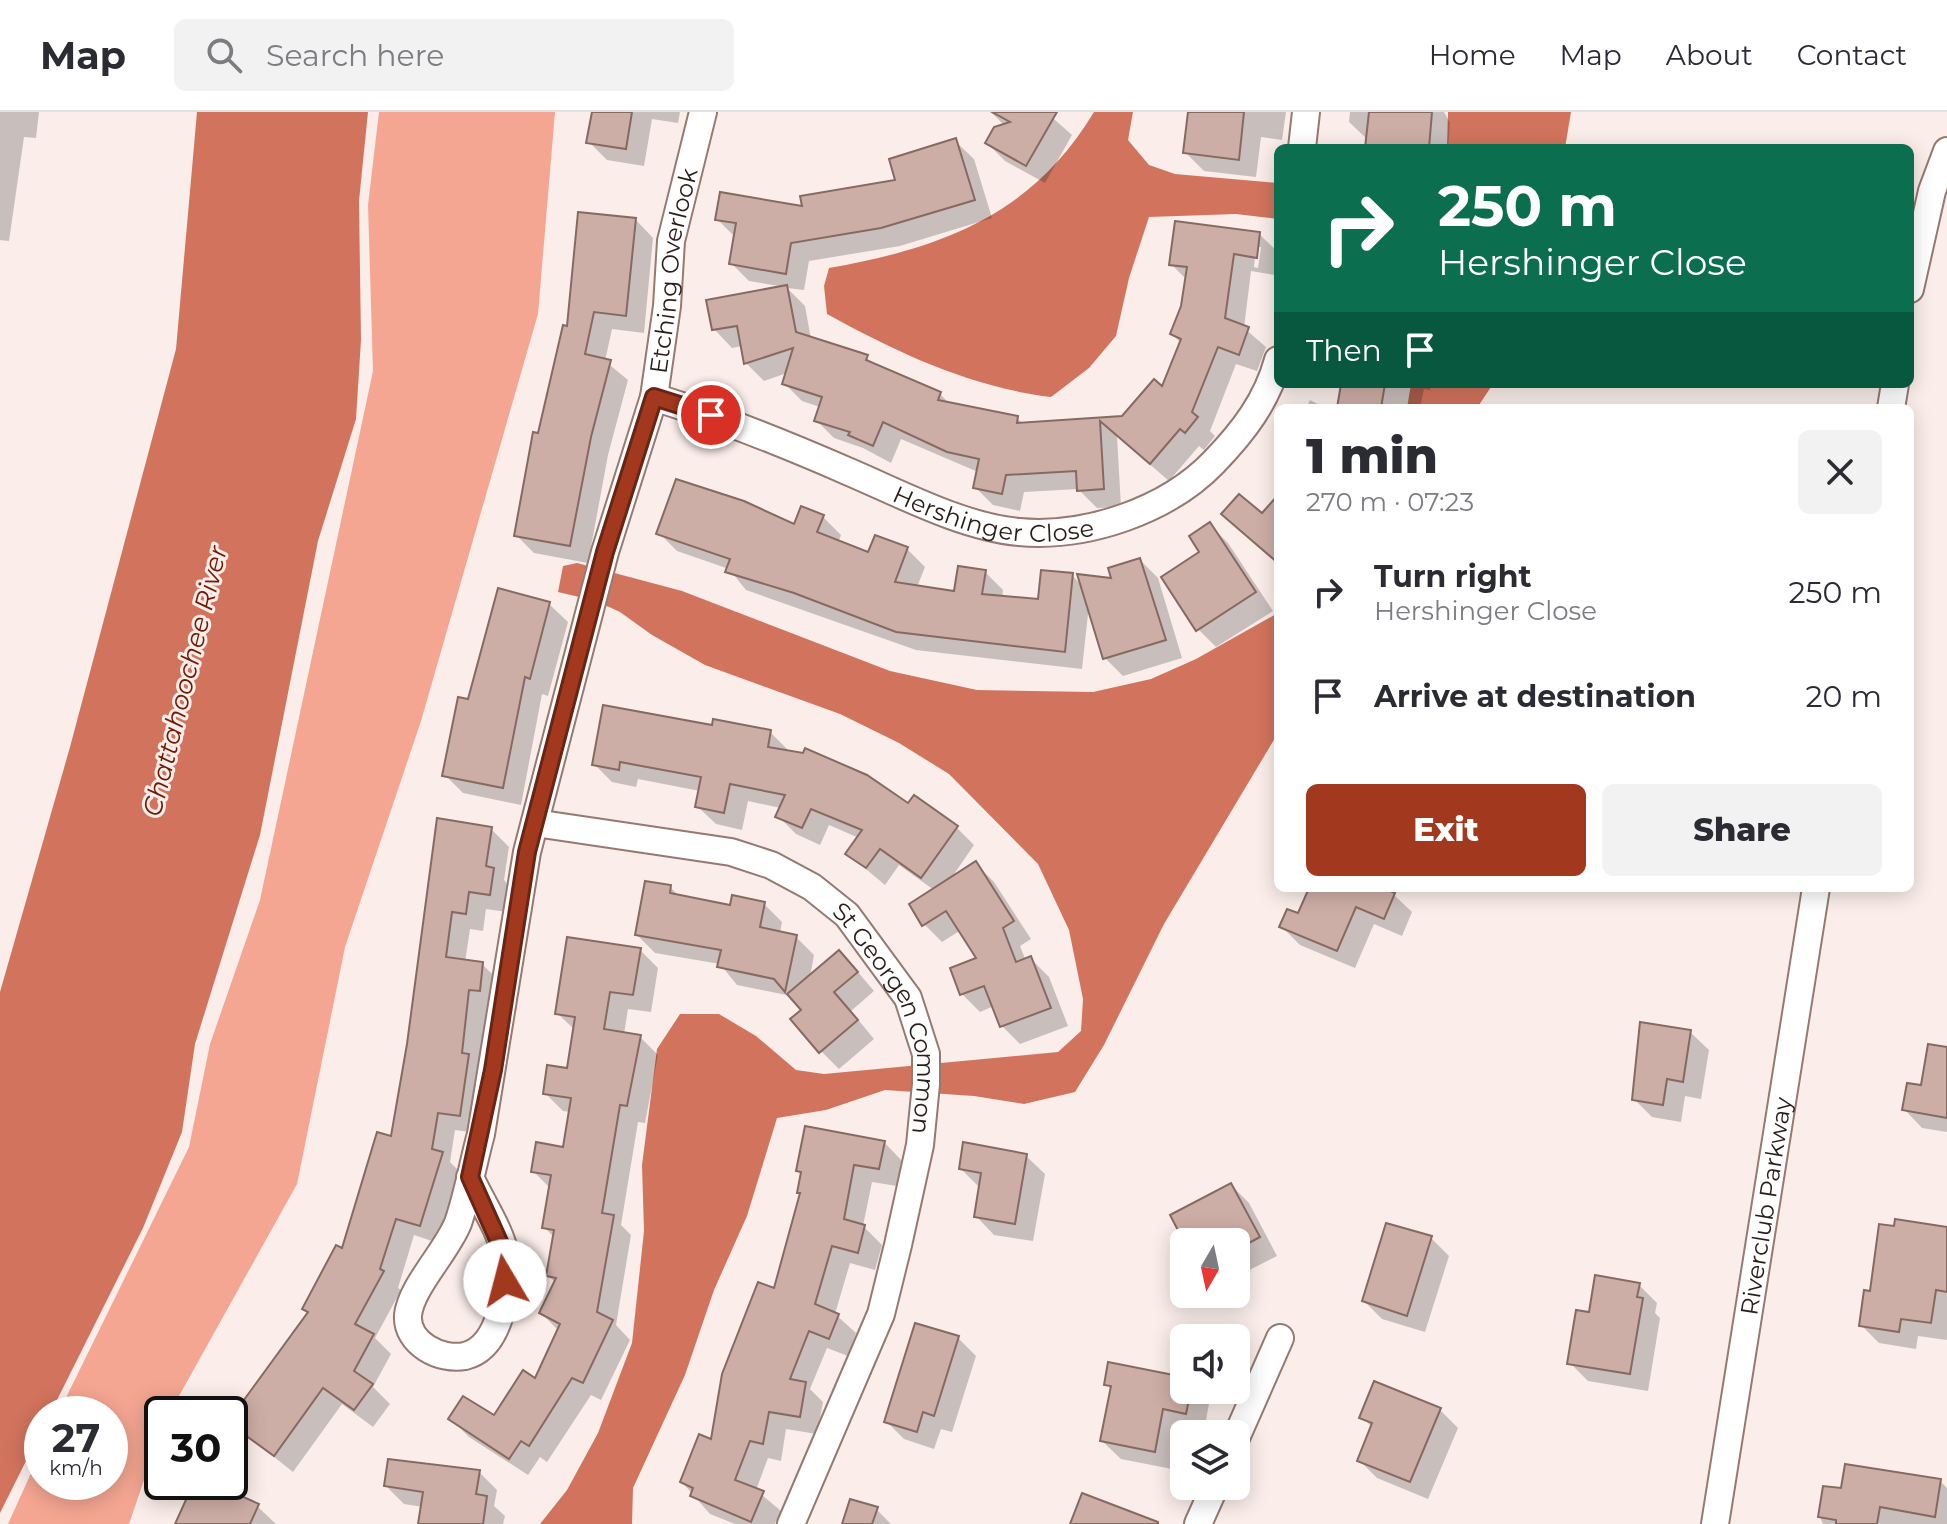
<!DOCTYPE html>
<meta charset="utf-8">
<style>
:root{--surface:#fff;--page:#f2f2f3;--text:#2b2b33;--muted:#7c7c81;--line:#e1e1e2;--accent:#a2391f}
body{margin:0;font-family:Montserrat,sans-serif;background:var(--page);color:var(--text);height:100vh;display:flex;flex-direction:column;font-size:30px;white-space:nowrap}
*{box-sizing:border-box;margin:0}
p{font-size:26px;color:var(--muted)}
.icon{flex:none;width:44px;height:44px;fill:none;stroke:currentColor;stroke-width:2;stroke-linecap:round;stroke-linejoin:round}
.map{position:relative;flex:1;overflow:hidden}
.drawer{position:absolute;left:1274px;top:292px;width:640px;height:488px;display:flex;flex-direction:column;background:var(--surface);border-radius:12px;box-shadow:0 4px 20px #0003}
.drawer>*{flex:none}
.top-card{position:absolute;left:1274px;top:32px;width:640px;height:244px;border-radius:12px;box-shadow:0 4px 20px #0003;background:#0b6e4f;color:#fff;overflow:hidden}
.needle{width:52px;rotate:189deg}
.fabs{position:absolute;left:1170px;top:1116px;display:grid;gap:16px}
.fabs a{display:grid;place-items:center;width:80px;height:80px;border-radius:12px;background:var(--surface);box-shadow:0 4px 20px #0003;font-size:40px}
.speed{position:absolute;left:24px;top:1284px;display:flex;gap:16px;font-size:40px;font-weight:700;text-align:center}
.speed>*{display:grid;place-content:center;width:104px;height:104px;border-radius:50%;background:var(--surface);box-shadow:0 4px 20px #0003;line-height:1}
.speed small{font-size:20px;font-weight:400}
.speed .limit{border:4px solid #111;border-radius:12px;background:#fff;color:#111}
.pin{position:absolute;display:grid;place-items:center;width:68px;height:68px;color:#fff;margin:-34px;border:4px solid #fff;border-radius:50%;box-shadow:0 2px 8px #0007}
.me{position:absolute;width:88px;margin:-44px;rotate:352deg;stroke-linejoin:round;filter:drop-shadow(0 0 6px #0008)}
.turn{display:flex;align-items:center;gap:28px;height:168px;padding:0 32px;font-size:36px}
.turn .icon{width:104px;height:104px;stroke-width:2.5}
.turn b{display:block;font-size:56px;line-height:68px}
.then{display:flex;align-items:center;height:76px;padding:0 32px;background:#0003;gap:16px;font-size:30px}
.round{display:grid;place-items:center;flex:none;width:84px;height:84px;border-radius:12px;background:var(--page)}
.summary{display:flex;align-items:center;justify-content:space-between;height:136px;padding:0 32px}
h1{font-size:48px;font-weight:800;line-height:60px}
.cta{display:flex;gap:16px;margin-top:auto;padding:16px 32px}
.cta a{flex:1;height:92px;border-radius:12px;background:var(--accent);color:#fff;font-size:32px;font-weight:800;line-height:92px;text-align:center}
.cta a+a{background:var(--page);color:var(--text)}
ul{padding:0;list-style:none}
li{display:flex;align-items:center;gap:24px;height:104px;padding:0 32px}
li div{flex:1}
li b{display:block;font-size:30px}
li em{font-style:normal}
header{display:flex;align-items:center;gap:48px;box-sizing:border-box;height:112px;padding:0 40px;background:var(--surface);border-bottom:2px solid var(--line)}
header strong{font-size:38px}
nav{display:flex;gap:44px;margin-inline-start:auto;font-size:28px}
.search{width:560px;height:72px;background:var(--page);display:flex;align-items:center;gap:20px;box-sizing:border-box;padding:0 28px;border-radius:12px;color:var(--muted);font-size:30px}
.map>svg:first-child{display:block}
</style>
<header>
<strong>Map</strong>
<div class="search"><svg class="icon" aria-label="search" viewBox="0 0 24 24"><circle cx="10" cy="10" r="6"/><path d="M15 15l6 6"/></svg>Search here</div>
<nav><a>Home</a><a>Map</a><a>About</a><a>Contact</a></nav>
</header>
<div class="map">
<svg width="1947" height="1412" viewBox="0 0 1947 1412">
<rect width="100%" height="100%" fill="#fbeeea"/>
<!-- forest -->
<path fill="#f5a692" d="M379 0H555L538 202 421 609 345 835 297 1072 169 1302H162V1315L129 1412H8L42 1337V1370H110V1302H58L189 1035 210 932 260 788 373 259 368 93Z"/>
<!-- water -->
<g fill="#d2745d">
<path d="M197 0H368L359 89 361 228 356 307 318 429 260 723 195 932 182 1020 143 1116 50 1302H42V1317L0 1401V880L70 635 176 237Z"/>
<path d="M1094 0H1133L1128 28 1149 53 1175 62 1278 71V107L1236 102 1149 105 1129 166 1116 224 1089 256 1051 285C970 275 898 241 827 202L824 174 829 156C942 136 1032 103 1094 0Z"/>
<path d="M1448 0H1571L1565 36H1447Z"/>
<path d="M1411 272H1493L1477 296H1407Z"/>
<path d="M577 451 682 479 890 559 977 578 1093 580 1151 567 1196 547 1278 501V621L1164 812 1104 933 1075 980 1024 992 974 984 885 978 826 998 777 1006 747 1104 714 1178 685 1263 633 1376 632 1412H540L567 1378 598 1321 632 1231 644 1119 642 1053 657 937 680 902H719L756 924 796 958 824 962 1058 940 1081 919 1083 887 1069 818 1038 752 949 662 899 631 840 602 705 553 652 523 620 500 596 489 558 480 563 454Z"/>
</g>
<!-- shadow -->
<g fill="#0003" fill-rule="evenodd">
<path d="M0 0H39L36 26 24 25 9 129 0 128Z"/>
<path d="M594 0H680L678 11 652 7 644 54 607 48 589 30Z"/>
<path d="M991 0H1046L1072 23 1045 71 1005 49 987 31 1005 14Z"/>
<path d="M1192 0H1286L1282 28 1261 25 1256 65 1204 59 1186 41Z"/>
<path d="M1350 0H1444L1450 11 1448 36H1367L1368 28 1349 10Z"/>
<path d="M955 29 974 47 992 106 900 134 809 149 804 178 787 176 805 194 811 227 866 245 876 255 940 282 951 293 1017 306 1023 312 1123 306 1163 278 1181 231 1172 222 1183 194 1187 168 1171 152 1259 122 1278 140 1275 163 1251 159 1244 216 1266 235 1257 259 1236 252 1210 319 1215 324 1204 338 1199 334 1169 369 1117 324 1121 395 1097 396 1078 377 1024 380 1020 399 993 393 975 375 978 360 901 327 891 351 863 336 834 326 816 308 820 295 802 289 784 271 787 261 764 269 746 251 742 234 732 236 714 217 785 175 749 169 731 151 735 125 717 107 804 97 898 70ZM1256 135H1261L1258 156 1254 155Z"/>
<path d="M635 107 653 126 644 221 612 217 605 249 628 268 608 343 588 451 534 441 516 423 568 216Z"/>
<path d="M1344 272H1431L1430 278 1424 277 1420 296H1339Z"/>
<path d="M1310 288 1325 296H1306Z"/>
<path d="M823 405 841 423 838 431 870 443 907 437 925 455 917 475 956 481 985 460 1003 478 1002 486 1040 490 1072 463 1083 475 1114 468 1140 448 1158 466 1182 546 1123 564 1105 546 1089 493 1082 557 916 538 746 478 729 457 677 439 659 421 795 414Z"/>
<path d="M1210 413 1228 431 1273 499 1216 535 1198 517 1202 441Z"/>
<path d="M549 492 568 510 548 584 542 582 521 693 463 681 445 663 470 589Z"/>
<path d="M713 615 770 620 788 638 956 715 974 733 950 768 976 752 994 770 1031 827 1020 834 1026 849 1031 847 1049 865 1068 914 1020 932 1002 914 994 894 980 900 962 882 980 847 961 818 942 830 924 812 934 778 899 753 885 773 848 742 859 726 829 713 820 733 796 722 778 704 781 696 748 689 742 718 716 712 697 694 700 679 638 667 636 675 612 670 594 652Z"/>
<path d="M438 709 491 717 509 735 504 768 511 776 507 800 486 797 483 819 470 817 465 850 482 852 500 870 497 896 487 895 480 955 477 1021 455 1018 450 1050 460 1060 438 1131 414 1123 398 1176 401 1178 375 1226 391 1242 373 1275 390 1292 373 1315 342 1292 293 1360 230 1310 309 1201 304 1196 343 1139 392 1027 409 933Z"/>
<path d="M670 775 680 785 732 795 764 792 782 810 780 821 796 825 814 843 810 865 857 859 874 879 851 899 874 927 839 957 821 939 804 899 791 884 737 873 720 852 655 841 637 823Z"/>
<path d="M1311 776H1379L1393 782 1412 800 1402 824 1374 812 1355 856 1300 833 1282 815 1300 804Z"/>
<path d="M640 838 658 856 651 900 628 897 624 922 640 925 658 943 645 1011 638 1010 621 1113 631 1123 616 1213 630 1228 601 1288 591 1283 547 1350 540 1345 528 1363 469 1325 451 1307 494 1306 535 1268 559 1219 541 1201 556 1171 548 1164 555 1126 544 1115 550 1076 533 1059 565 1037 571 1000 563 999 545 981 569 958 575 918 557 901Z"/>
<path d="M1690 920 1709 938 1701 987 1685 984 1681 1010 1652 1005 1634 987Z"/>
<path d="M1947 937V1020L1922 1016 1904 997Z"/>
<path d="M884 1030 902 1049 897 1074 872 1070 863 1114 882 1133 875 1158 850 1151 835 1202 856 1221 848 1244 827 1236 810 1277 823 1290 817 1322 786 1317 781 1349 768 1346 756 1378 781 1399 775 1412H735L710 1402 682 1370 712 1329 775 1179 802 1083V1063L798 1059Z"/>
<path d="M1026 1044 1045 1062 1033 1129 994 1123 976 1104 979 1075 961 1057Z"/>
<path d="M1231 1073 1249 1091 1277 1144 1236 1165V1130H1187Z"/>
<path d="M1947 1117V1228L1918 1224 1916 1237 1879 1231 1861 1213 1871 1181Z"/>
<path d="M1431 1126 1449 1144 1425 1220 1382 1207 1364 1189Z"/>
<path d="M1639 1173 1657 1191 1655 1201 1660 1206 1648 1279 1588 1269 1570 1251 1591 1202Z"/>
<path d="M958 1226 976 1244 952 1320 941 1317 934 1337 904 1327 886 1309Z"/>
<path d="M1184 1267V1278H1202L1210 1287 1204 1318 1181 1314 1172 1357 1121 1347 1102 1329 1112 1278 1106 1272Z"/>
<path d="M1440 1298 1458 1316 1428 1387 1377 1366 1359 1348 1373 1316 1362 1305Z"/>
<path d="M479 1360 497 1378 494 1394 505 1404 503 1412H420L423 1395 404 1392 386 1374Z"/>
<path d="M1940 1369 1947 1376V1412H1823L1820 1405 1843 1379Z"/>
<path d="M197 1370H205L257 1394 276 1412H178Z"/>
<path d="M876 1397 891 1412H844Z"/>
</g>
<!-- building -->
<g fill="#cdaea6" stroke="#866a62" stroke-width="2">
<path d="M592 0H632L626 37 586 31Z"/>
<path d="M992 0H1057L1026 54 985 31 994 15 1010 10Z"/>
<path d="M1188 0H1244L1239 48 1183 41Z"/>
<path d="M1369 0H1432L1429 36H1365Z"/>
<path d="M956 26 975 88 881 116 791 131 786 162 729 152 736 111 715 108 720 80 802 94 800 84 895 68 889 47Z"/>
<path d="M578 100 636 106 626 204 594 200 585 242 611 248 591 325 570 434 514 424 533 320 538 321 563 213 567 214Z"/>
<path d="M1175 109 1260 120 1257 146 1234 142 1225 206 1249 215 1239 243 1218 235 1192 300 1198 305 1185 321 1180 317 1150 352 1100 309 1104 377 1077 379 1076 359 1006 363 1002 382 973 376 979 347 947 340 883 310 873 334 848 323 850 320 814 309 822 285 782 272 793 236 744 252 737 214 712 218 706 188 787 173 796 220 868 243 866 248 941 280 938 288 1018 304 1017 311 1122 304 1154 267 1162 274 1181 227 1170 222 1181 194 1187 155 1169 153Z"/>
<path d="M1341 272H1385L1381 296H1337Z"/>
<path d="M676 367 744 389 794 412 801 394 824 403 817 420 868 440 875 423 908 435 895 470 954 479 958 454 986 458 982 482 1038 487 1041 458 1073 461 1065 540 896 520 794 481 725 460 730 447 656 422Z"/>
<path d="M1239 382 1262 401 1278 383V451L1221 402Z"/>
<path d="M1210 410 1256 480 1196 519 1161 465 1199 440 1189 424Z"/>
<path d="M1140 446 1166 528 1103 547 1077 462 1111 466 1108 456Z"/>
<path d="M498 476 550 490 530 567 525 565 503 676 442 664 458 585 468 587Z"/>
<path d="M603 593 712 613 713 607 771 618 768 635 803 641 805 636 867 663 908 691 914 683 958 714 921 766 880 737 866 756 845 742 862 718 811 697 802 716 775 705 785 683 730 672 724 701 695 695 701 665 620 650 619 658 592 653Z"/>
<path d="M437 706 492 715 486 754 494 756 490 783 469 780 466 802 452 800 446 845 483 850 480 879 469 878 462 941 469 942 460 1004 438 1001 432 1037 443 1040 420 1114 396 1107 380 1157 384 1159 355 1212 374 1222 354 1259 373 1272 354 1298 323 1276 274 1344 230 1312V1307L308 1200 302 1197 336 1133 342 1136 377 1020 391 1024 407 932Z"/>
<path d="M976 749 1014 809 1003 816 1016 850 1031 844 1051 896 1000 915 984 874 960 883 950 856 976 846 946 799 922 814 909 792Z"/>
<path d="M645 769 671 773 670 781 730 793 732 783 765 790 760 815 797 823 785 880 774 867 717 855 721 838 635 823Z"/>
<path d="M1309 776H1384L1395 781 1384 807 1356 795 1337 839 1279 815 1287 797 1298 801Z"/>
<path d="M567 825 641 836 633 883 610 880 604 917 641 923 627 994 620 993 602 1101 614 1103 597 1200 613 1208 583 1271 572 1266 529 1334 521 1329 509 1347 448 1307 463 1284 494 1303 523 1258 535 1266 560 1212 539 1201 556 1166 546 1164 554 1118 542 1116 551 1063 531 1060 536 1030 563 1035 571 986 543 982 547 953 567 956 575 905 555 902Z"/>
<path d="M839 838 858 860 834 880 858 908 819 941 790 907 801 898 787 882Z"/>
<path d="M1640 910 1691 918 1683 970 1667 967 1663 993 1632 988Z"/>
<path d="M1928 932 1947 935V1006L1902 998 1907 971 1921 973Z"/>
<path d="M805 1014 885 1029 879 1057 854 1053 844 1107 865 1113 858 1141 832 1134 815 1192 839 1202 829 1227 809 1219 790 1267 806 1270 800 1305 769 1300 763 1332 750 1329 735 1368 764 1379 751 1410 690 1384 693 1376 680 1370 699 1322 711 1327 722 1262 758 1170 774 1176 800 1081H797L801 1060 796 1059Z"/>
<path d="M963 1030 1027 1042 1015 1112 974 1105 981 1061 959 1057Z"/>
<path d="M1231 1071 1260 1125 1236 1138V1130H1184L1170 1103Z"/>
<path d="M1895 1107 1947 1115V1180L1936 1178 1931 1211 1901 1207 1899 1220 1859 1214 1864 1178 1870 1179 1879 1112 1894 1114Z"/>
<path d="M1386 1111 1432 1124 1407 1204 1362 1189Z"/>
<path d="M1595 1163 1640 1171 1637 1185 1643 1186 1630 1262 1567 1252 1576 1198 1589 1200Z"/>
<path d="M915 1211 959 1224 934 1304 923 1300 917 1320 884 1310Z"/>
<path d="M1108 1250 1184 1265V1278H1191L1186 1302 1163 1297 1155 1340 1100 1329 1111 1274 1104 1273Z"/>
<path d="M1374 1269 1441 1296 1410 1370 1357 1349 1372 1311 1359 1306Z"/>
<path d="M388 1347 480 1358 476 1382 487 1384 483 1412H418L423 1380 384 1374Z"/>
<path d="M1845 1352 1941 1367 1935 1405 1880 1395 1877 1412H1836V1408L1818 1405 1823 1374 1841 1376Z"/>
<path d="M194 1370H210L259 1392 250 1412H175Z"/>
<path d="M1082 1381 1158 1410V1412H1070Z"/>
<path d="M850 1387 878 1395 872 1412H842Z"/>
</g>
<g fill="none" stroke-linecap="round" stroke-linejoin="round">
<defs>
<g id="street">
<path d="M1302 36 1306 0"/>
<path d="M1910 177 1932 79 1947 39"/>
<path id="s1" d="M654 285C720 306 783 331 847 359 899 381 962 415 1019 420 1086 426 1167 399 1214 350 1243 320 1267 289 1278 248"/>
<path d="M1891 296 1895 272"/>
<path id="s2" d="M535 711 731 740 771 753 812 775 847 803 908 886 926 942V972L920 1033 898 1133 881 1202 791 1412"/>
<path id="s3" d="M470 1065C480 1088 501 1118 505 1143 509 1173 502 1235 465 1244 440 1249 406 1231 408 1203 411 1175 447 1139 458 1111 468 1082 473 1051 481 1022L527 740 605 440 654 285 667 194 671 129 703 0"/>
<path d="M1236 1326 1280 1226"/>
<path d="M1198 1412 1215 1374"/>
<path id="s4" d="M1715 1412 1816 776"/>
</g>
</defs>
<!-- street casing -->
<use href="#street" stroke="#967971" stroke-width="30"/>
<!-- street -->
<use href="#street" stroke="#fff" stroke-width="26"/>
</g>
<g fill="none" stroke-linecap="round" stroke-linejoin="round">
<defs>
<path id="route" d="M505 1169 504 1141 470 1065 493 958 527 740 605 440 654 285 711 303"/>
</defs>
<!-- route casing -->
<use href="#route" stroke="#692514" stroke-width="20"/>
<!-- route -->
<use href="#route" stroke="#a2391f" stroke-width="14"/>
</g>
<g text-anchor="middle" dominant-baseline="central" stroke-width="6" stroke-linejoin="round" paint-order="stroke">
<!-- street labels -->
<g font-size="24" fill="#291d1a" stroke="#fbeeea">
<text stroke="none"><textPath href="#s3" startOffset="1366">Etching Overlook</textPath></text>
<text stroke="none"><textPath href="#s1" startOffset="362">Hershinger Close</textPath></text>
<text stroke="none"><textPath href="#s2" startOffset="446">St Georgen Common</textPath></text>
<text stroke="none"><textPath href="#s4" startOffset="322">Riverclub Parkway</textPath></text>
</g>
<!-- water labels -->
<g font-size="26" font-style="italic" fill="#6f1a03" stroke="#fbeeea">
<text transform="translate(185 569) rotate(-76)">Chattahoochee River</text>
</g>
</g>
</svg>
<div class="fabs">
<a><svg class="needle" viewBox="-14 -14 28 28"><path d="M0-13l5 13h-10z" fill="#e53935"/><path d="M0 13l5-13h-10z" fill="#7c7c81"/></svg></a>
<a><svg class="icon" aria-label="sound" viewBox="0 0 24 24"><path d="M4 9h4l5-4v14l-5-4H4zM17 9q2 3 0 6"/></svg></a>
<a><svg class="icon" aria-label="layers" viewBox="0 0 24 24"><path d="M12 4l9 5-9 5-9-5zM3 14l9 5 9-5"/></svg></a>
</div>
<div class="speed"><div>27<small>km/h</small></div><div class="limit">30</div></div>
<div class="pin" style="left:711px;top:303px;background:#d93025"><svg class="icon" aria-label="arrive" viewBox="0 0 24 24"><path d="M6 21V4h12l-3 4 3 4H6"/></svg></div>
<svg class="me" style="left:505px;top:1169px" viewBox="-20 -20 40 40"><circle r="19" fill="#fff"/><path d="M0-13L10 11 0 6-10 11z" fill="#a2391f"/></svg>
<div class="top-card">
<div class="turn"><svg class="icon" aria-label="right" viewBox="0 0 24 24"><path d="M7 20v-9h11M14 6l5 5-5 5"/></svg><div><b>250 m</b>Hershinger Close</div></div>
<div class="then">Then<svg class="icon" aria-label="arrive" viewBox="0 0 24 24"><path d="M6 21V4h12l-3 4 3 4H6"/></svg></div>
</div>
<section class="drawer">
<div class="summary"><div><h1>1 min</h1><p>270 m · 07:23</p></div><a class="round"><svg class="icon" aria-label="close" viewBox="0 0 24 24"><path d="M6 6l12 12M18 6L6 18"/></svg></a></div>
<ul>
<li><svg class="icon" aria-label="right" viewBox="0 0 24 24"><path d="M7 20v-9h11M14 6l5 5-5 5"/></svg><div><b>Turn right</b><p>Hershinger Close</p></div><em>250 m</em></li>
<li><svg class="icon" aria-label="arrive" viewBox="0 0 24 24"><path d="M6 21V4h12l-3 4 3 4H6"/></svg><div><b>Arrive at destination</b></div><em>20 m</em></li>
</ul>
<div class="cta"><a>Exit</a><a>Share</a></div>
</section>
</div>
